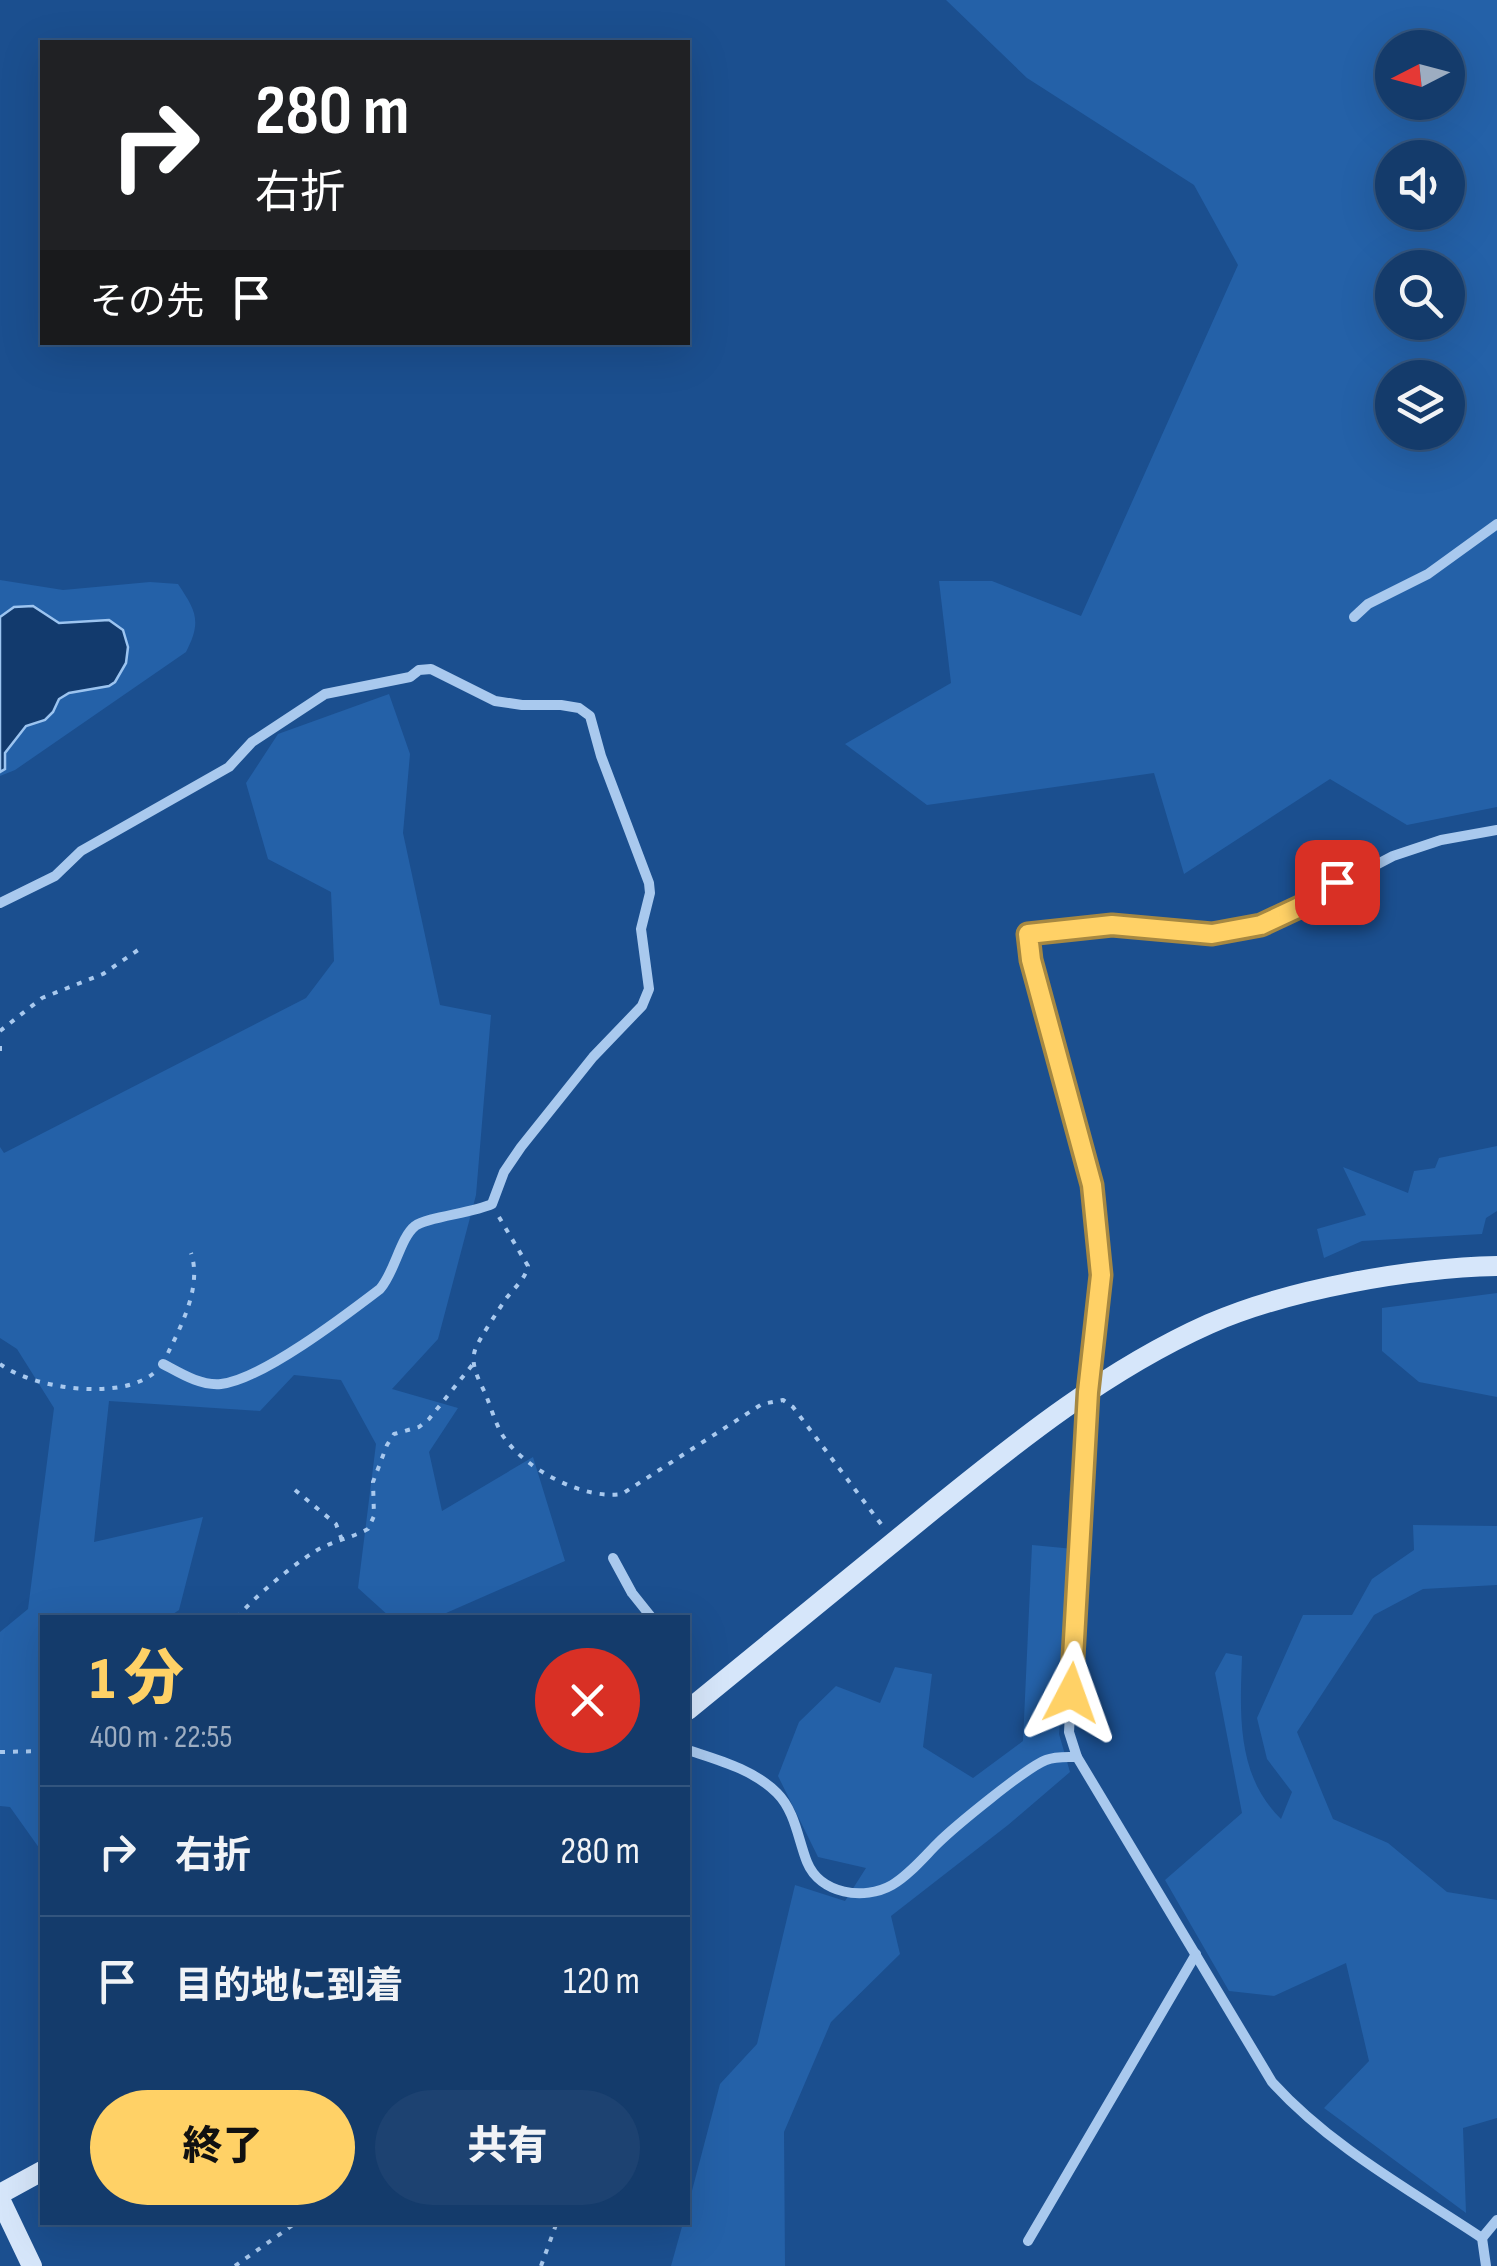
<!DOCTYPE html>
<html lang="ja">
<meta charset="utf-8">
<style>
:root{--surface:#143b6b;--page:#1d4271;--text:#f1f3f6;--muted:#9dadc1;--line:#33557e;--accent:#ffd166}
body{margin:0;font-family:"Sofia Sans Condensed","Noto Sans JP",sans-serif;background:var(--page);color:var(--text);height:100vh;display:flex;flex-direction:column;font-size:38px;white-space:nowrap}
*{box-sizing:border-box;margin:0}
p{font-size:32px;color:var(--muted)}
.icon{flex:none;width:55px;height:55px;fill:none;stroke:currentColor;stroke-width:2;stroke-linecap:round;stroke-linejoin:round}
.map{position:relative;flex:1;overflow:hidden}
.side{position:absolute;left:40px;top:1615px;width:650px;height:610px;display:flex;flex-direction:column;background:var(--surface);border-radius:0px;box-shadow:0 10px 40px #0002,0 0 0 2px var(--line)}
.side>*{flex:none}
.banner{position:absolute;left:40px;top:40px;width:650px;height:305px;border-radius:0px;box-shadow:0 10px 40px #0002,0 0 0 2px var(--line);background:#202124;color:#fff;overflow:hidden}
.needle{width:65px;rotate:264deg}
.tools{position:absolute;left:1375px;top:30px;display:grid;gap:20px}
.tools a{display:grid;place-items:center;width:90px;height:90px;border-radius:50%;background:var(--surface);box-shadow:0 10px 40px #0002,0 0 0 2px var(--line);font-size:50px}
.pin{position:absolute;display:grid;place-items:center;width:85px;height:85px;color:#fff;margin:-42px;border-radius:20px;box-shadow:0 5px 15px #0006}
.me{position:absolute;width:110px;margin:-55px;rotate:4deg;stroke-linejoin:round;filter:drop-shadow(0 0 8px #0008)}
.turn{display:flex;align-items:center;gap:35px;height:210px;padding:0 50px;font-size:45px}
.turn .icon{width:130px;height:130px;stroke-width:2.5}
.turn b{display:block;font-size:70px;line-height:85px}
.then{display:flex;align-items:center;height:95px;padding:0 50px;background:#0003;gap:20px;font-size:38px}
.round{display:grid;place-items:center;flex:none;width:105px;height:105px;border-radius:52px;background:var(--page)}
.headline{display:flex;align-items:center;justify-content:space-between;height:170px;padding:0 50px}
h1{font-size:60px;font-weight:800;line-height:75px;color:var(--accent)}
.button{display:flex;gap:20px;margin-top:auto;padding:20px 50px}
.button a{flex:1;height:115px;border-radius:60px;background:var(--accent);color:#111;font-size:40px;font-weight:800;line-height:115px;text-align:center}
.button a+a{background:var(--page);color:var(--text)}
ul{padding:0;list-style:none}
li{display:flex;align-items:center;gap:30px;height:130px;padding:0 50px;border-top:2px solid var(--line)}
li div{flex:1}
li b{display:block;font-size:38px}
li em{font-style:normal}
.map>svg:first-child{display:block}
</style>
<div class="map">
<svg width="1497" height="2266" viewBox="0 0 1497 2266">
<rect width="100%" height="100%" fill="#1b4f8f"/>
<!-- green -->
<g fill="#2461a8" fill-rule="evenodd">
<path d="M946 0H1497V807L1407 825 1330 779 1184 874 1154 773 927 805 845 744 951 683 939 581H992L1081 616 1238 265 1194 185 1027 78ZM1392 48H1448V102H1392ZM1392 158H1448V212H1392ZM1392 268H1448V322H1392ZM1392 378H1448V432H1392Z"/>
<path d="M0 580 63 590 150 582 178 584C196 611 202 621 186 652L15 770 0 776Z"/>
<path d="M389 694 410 754 403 833 440 1005 491 1015 476 1195 438 1339 392 1389 458 1408 429 1452 442 1511 533 1457 565 1561 437 1617H390L358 1588 376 1444 341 1380 294 1375 260 1411 109 1401 94 1542 203 1517 179 1610 167 1618H42V1733L39 1761 42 1766V1852L10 1807 0 1806V1632L28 1609 54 1408 17 1349 0 1338V1147L4 1153 306 998 334 961 331 892 268 859 246 783 278 734Z"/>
<path d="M1497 1146V1211L1486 1218 1482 1234 1362 1241 1324 1258 1317 1229 1366 1215 1343 1167 1408 1193 1414 1171 1435 1168 1439 1158Z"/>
<path d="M1497 1293V1397L1419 1382 1382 1351V1308Z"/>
<path d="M1413 1525 1497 1526V1585L1423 1589 1374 1615 1297 1732 1333 1819 1388 1843 1447 1892 1497 1900V2118L1463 2128 1466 2213 1324 2108 1369 2061 1346 1963 1274 1996 1229 1991 1165 1880 1242 1813 1215 1673 1226 1653 1242 1656C1240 1714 1236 1775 1281 1819L1292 1792 1267 1759 1257 1718 1303 1615H1352L1372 1579 1414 1550Z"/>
<path d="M1032 1545 1074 1549 1059 1734 1070 1772 1008 1825 891 1916 900 1954 831 2022 784 2132 785 2266H671L683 2223 688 2222V2206L720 2084 757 2044 795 1885 845 1901 866 1868 818 1857 778 1776 799 1722 836 1686 880 1703 895 1667 932 1674 923 1747 973 1778 1023 1741Z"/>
</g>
<!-- water -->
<path fill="#123a6d" stroke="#9cc4f0" stroke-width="2.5" d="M33 606 59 623 109 620 123 630 128 647 126 663 115 682 109 686 69 693 59 699 53 712 45 720 26 726 5 753V769L0 772V617L14 607Z"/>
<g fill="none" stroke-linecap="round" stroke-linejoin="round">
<!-- path -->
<g stroke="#a9c9ee" stroke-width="4" stroke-dasharray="5 8" stroke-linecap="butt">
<path d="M0 1031 42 998 103 974 141 948"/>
<path d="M0 1046V1055"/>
<path d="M499 1217 528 1266C525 1281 511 1290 503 1303 496 1314 479 1339 475 1350 470 1365 479 1380 485 1393 491 1407 495 1423 503 1436 525 1469 583 1500 622 1494L762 1404 783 1400 793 1407 884 1528"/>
<path d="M168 1353C182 1324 202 1286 191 1253"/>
<path d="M0 1364C34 1389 120 1401 154 1373"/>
<path d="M295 1490 336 1524 342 1540"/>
<path d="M237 1618C250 1600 303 1556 323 1547 338 1540 353 1537 368 1529L374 1516 373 1482 387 1445 394 1434 419 1427 429 1419 473 1364"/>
<path d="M0 1752 42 1751"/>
<path d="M235 2266 297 2222"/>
<path d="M541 2266 557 2222"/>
</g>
<!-- street -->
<g stroke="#a9c9ee" stroke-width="10">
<path d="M1354 617 1368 604 1428 574 1497 524"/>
<path d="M0 903 55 876 81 851 229 767 252 742 325 694 410 677 419 670 431 669 495 701 522 705H561L579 708 590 716 601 756 649 883 650 893 641 929 649 989 642 1006 593 1057 521 1147 504 1172 492 1204C473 1213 427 1217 415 1226 400 1238 395 1272 380 1289 346 1315 261 1380 221 1384 200 1386 180 1373 163 1364"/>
<path d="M613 1558 632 1593 652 1618"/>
<path d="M688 1750C718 1760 753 1769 777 1793 795 1811 798 1839 807 1862 820 1894 864 1901 892 1885 909 1875 923 1858 937 1844 954 1827 1027 1767 1046 1760 1056 1756 1067 1757 1077 1757"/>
<path d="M1482 2238 1497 2220"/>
<path d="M1028 2241 1196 1954"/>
<path d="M1486 2266 1482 2238C1410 2190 1331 2147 1272 2082L1077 1757 1069 1732 1088 1392 1101 1275 1092 1185 1031 960 1028 934 1112 925 1212 934 1261 925 1393 856 1441 840 1497 830"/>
</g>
<!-- secondary -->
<g stroke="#d6e6fa" stroke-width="20">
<path d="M688 1710C769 1643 851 1576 934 1509 1019 1440 1108 1369 1209 1324 1289 1289 1410 1268 1497 1266"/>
<path d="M0 2194 42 2171"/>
<path d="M0 2199 32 2266"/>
</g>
</g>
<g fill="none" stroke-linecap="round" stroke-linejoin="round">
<defs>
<path id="route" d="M1071 1693 1088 1392 1101 1275 1092 1185 1031 960 1028 934 1112 925 1212 934 1261 925 1308 903 1337 882"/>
</defs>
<!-- route casing -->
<use href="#route" stroke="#a68842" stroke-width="25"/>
<!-- route -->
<use href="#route" stroke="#ffd166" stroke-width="18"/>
</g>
</svg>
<div class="tools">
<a><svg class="needle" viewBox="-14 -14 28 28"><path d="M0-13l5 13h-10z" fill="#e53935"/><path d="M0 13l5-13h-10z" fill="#9dadc1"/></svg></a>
<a><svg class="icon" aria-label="sound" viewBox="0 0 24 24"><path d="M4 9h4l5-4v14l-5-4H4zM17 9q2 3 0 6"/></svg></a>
<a><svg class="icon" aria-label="search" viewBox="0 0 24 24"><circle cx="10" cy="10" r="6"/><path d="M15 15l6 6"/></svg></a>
<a><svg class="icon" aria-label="layers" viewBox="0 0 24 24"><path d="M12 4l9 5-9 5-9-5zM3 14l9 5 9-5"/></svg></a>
</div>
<div class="pin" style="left:1337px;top:882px;background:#d93025"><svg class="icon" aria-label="arrive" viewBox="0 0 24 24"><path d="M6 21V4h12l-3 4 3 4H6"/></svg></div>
<svg class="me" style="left:1071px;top:1693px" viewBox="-20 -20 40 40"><path d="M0-17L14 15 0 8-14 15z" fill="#ffd166" stroke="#fff" stroke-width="4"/></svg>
<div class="banner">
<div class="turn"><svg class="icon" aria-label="right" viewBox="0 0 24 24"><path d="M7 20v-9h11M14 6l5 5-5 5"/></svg><div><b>280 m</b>右折</div></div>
<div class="then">その先<svg class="icon" aria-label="arrive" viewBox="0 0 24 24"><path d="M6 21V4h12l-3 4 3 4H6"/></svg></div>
</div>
<section class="side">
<div class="headline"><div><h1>1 分</h1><p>400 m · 22:55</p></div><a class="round" style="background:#d93025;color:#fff"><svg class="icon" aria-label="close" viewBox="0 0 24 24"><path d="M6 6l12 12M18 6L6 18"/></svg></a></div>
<ul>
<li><svg class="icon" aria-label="right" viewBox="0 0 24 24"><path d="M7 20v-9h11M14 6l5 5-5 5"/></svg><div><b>右折</b></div><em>280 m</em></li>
<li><svg class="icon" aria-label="arrive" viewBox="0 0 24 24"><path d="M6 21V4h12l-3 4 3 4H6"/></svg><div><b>目的地に到着</b></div><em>120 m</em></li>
</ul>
<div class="button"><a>終了</a><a>共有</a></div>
</section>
</div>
